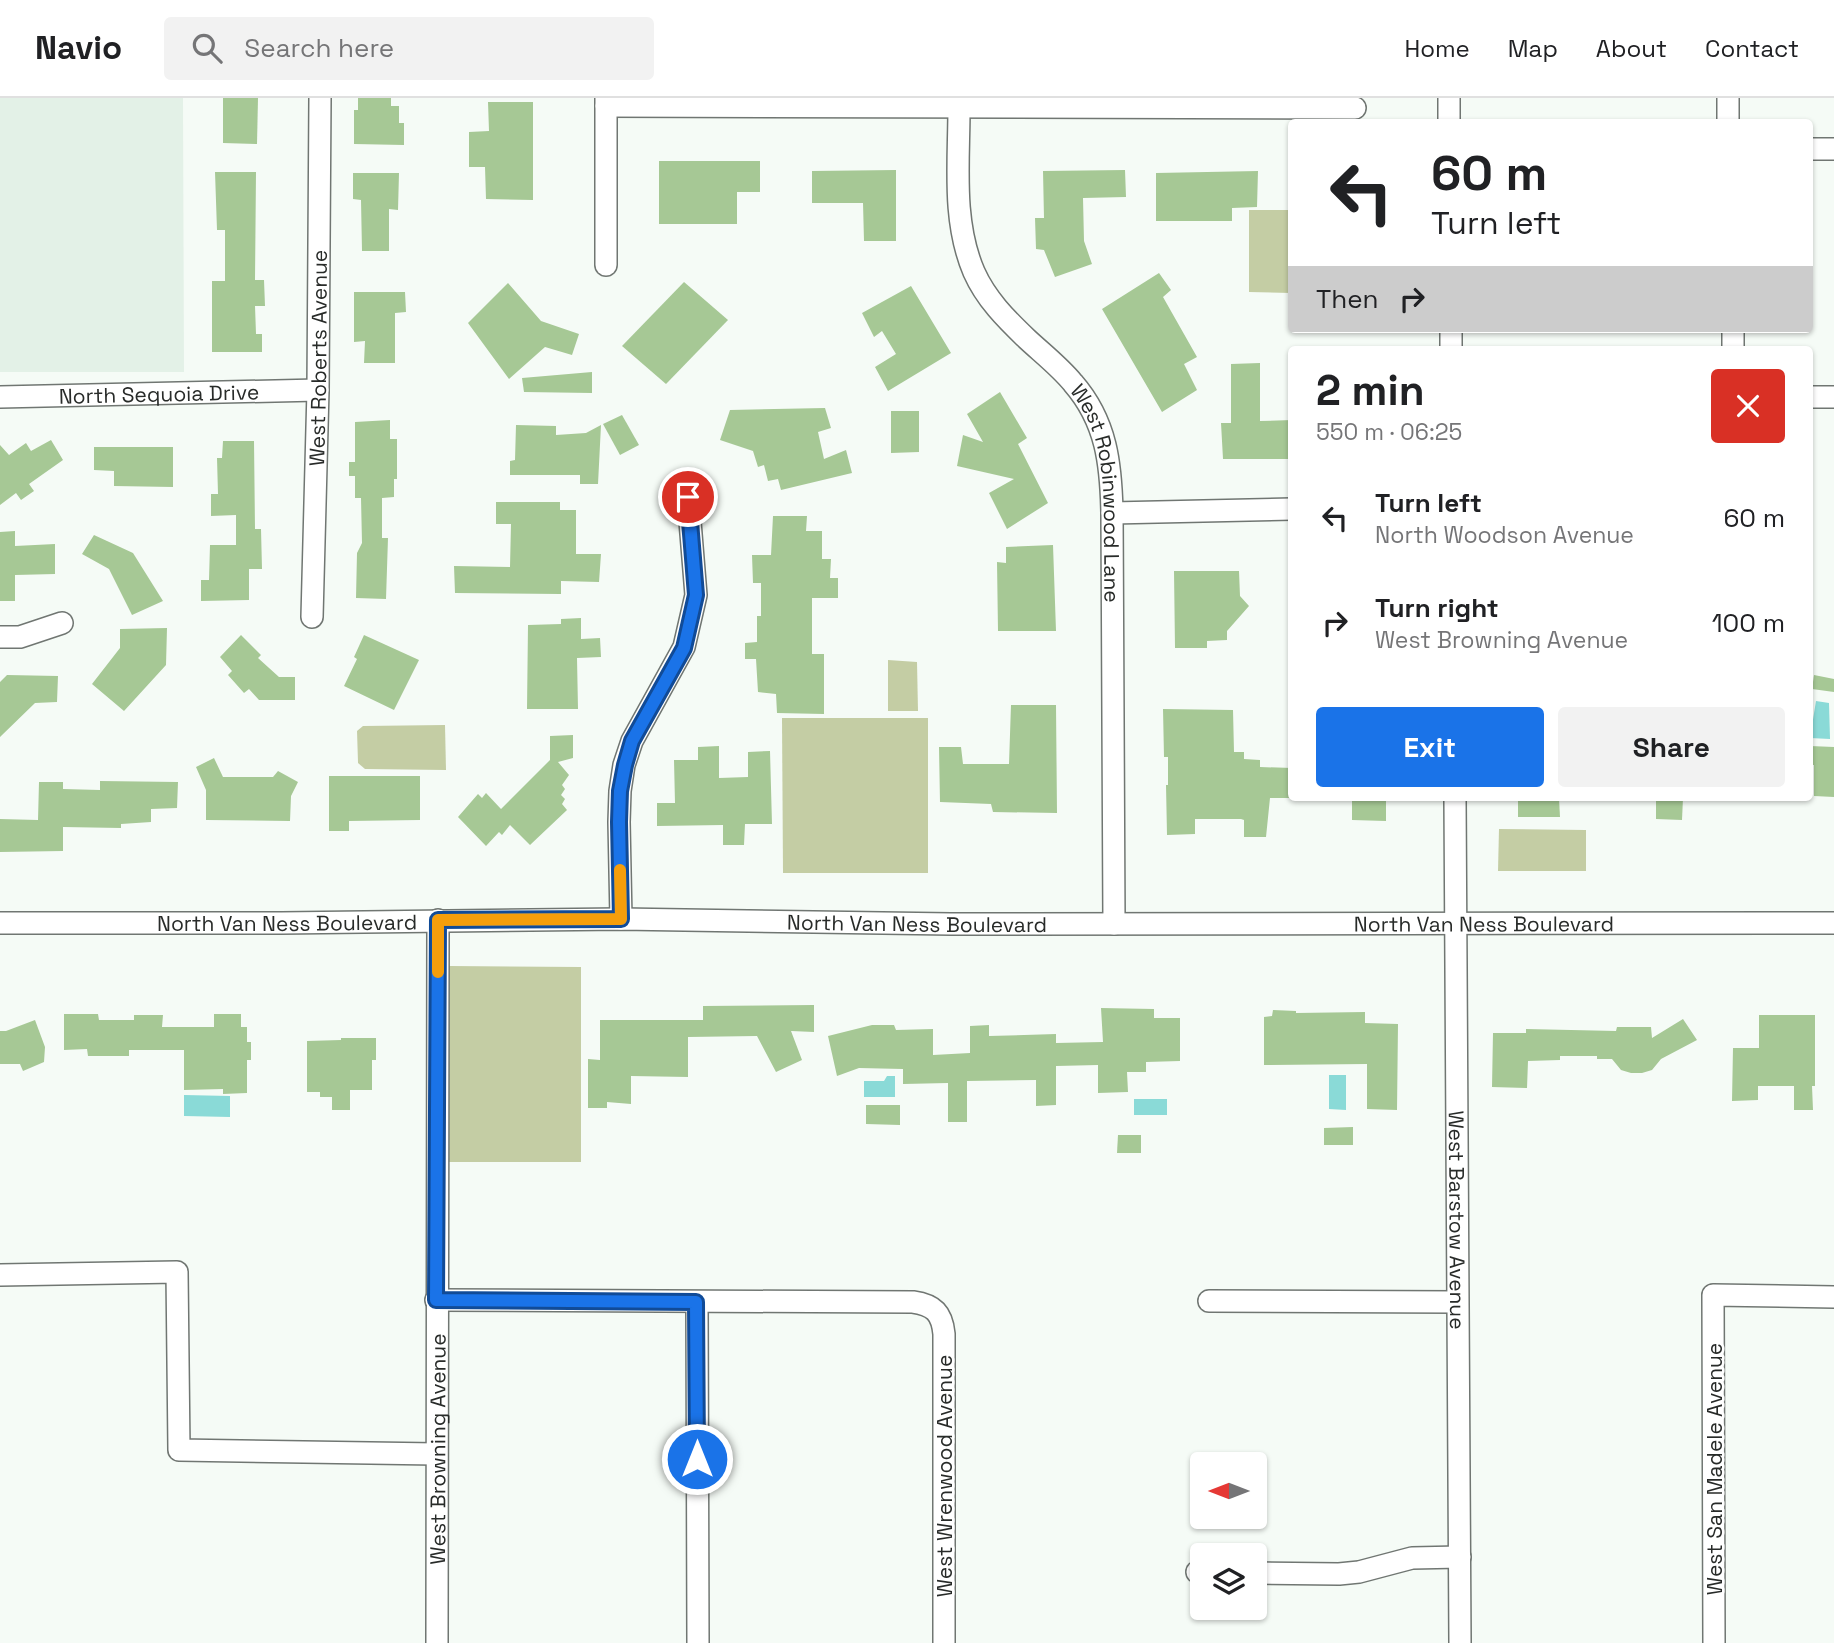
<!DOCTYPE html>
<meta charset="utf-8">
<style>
:root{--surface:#fff;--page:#f2f2f2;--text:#202124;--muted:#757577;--line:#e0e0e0;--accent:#1a73e8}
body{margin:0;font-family:"Space Grotesk",sans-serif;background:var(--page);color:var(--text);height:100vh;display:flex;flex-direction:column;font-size:26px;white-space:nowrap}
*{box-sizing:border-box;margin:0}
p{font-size:23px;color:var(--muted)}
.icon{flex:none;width:38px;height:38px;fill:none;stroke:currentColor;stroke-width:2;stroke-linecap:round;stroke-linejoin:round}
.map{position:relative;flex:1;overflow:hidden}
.drawer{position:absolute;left:1288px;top:248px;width:525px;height:455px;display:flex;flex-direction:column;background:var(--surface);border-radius:7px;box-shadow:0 2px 5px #0004}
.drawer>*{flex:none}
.guide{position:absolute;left:1288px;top:21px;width:525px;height:214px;border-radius:7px;box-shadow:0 2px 5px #0004;background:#fff;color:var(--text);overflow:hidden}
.needle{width:46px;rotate:270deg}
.buttons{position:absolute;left:1190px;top:1354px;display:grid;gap:14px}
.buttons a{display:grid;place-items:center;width:77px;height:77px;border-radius:7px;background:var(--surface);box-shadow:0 2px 5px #0004;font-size:35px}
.pin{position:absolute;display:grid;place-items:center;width:60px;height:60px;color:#fff;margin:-30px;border:4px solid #fff;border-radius:50%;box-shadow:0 2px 7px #0007}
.me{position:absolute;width:77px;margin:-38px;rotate:0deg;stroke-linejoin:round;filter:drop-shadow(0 0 5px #0008)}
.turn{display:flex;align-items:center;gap:24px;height:147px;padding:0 28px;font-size:32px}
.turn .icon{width:91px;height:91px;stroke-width:2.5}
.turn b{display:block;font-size:49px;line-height:60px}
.then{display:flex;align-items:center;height:66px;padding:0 28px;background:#0003;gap:14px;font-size:26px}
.round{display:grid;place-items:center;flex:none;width:74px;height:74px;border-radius:7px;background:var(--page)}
.overview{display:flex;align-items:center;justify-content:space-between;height:119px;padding:0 28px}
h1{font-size:42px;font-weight:800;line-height:52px}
.cta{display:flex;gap:14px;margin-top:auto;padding:14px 28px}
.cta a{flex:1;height:80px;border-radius:7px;background:var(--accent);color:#fff;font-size:28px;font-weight:800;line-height:80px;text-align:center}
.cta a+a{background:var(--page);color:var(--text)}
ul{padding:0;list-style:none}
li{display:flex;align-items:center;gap:21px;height:105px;padding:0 28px}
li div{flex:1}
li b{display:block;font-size:26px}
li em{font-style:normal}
header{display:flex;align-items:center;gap:42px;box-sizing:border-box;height:98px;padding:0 35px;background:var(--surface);border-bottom:2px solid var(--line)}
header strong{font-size:33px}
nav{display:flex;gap:38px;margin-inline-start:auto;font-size:24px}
.search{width:490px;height:63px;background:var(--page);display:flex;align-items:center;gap:18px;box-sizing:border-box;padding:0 24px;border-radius:7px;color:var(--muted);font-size:26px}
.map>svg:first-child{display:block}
</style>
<header>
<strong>Navio</strong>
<div class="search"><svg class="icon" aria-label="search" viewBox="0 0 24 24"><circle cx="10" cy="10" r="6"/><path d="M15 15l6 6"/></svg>Search here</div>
<nav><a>Home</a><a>Map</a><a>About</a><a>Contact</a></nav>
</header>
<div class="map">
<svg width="1834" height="1545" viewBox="0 0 1834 1545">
<rect width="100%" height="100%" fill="#f5fbf6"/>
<!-- built -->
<path fill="#e3f1e7" d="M0 0H183L184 274H0Z"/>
<!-- green -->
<g fill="#c4cda4">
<path d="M1249 112H1291V195L1249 194Z"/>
<path d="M888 562 917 564 918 613H888Z"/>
<path d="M782 620H928V775H783Z"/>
<path d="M445 627 446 672 365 671 358 665 357 633 363 628Z"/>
<path d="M1499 731 1586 732V773H1498Z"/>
<path d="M449 868 581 869V1064H449Z"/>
</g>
<!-- water -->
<g fill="#8adad7">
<path d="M1816 603 1829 605 1830 641 1810 640Z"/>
<path d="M1329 977H1346V1012L1329 1011Z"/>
<path d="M887 978H895V999H864V983H884Z"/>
<path d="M184 997 230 998V1019L184 1018Z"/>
<rect x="1134" y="1001" width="33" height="16"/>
</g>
<!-- building -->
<g fill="#a6c895">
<path d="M223 0H258L257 46 223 45Z"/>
<path d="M358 0H391V8H399V25H404V47L354 46V12H358Z"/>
<path d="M488 4H533V102L486 101 485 69H469V34L489 33Z"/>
<path d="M659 63H760V94H737V126H659Z"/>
<path d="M896 72V143H864L863 105H812V73Z"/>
<path d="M1125 72 1126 99 1083 100 1084 143 1092 166 1055 179 1044 152 1036 151 1035 120H1044L1043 73Z"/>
<path d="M1258 73 1257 109 1232 110V123H1156V75Z"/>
<path d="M215 74H256L255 182H264L265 208H255L256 236H262V254H212V183H225V132H217Z"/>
<path d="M353 75H399L398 112 389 111V153H362L361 102 353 101Z"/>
<path d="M1159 175 1171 192 1163 199 1197 259 1184 266 1197 292 1162 314 1102 211Z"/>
<path d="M684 184 728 222 666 286 622 248Z"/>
<path d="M508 185 541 223 579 236 572 257 545 249 509 281 468 225Z"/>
<path d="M911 188 951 255 888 293 875 269 896 256 882 233 874 239 862 215Z"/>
<path d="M354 194H405L406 214 395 215V265H364L365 243 354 244Z"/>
<path d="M1260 265V323L1292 322V361H1223L1221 325H1231V266Z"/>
<path d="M592 274V295L524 294 522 280Z"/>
<path d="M1000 294 1027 340 1018 346 1048 405 1007 431 989 395 1014 381 957 368 963 337 983 344 967 316Z"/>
<path d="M825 310 831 330 818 334 824 361 846 352 852 375 781 392 778 381 768 383 764 367 758 369 753 353 720 342 730 312Z"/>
<path d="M891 313H919V354L891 355Z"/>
<path d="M622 317 639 347 620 357 603 326Z"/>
<path d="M390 322V341H397V381H394V399L382 400V440H388L386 501 356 500 357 455 362 445 361 400H355V378H349V364H355V324Z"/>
<path d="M516 327 556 328V337L586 335 601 327 598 386H580V377H510V363L515 362Z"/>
<path d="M51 342 63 362 29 386 34 393 21 402 16 395 0 407V347L9 357 26 345 31 353Z"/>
<path d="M223 343H254L255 431H261L262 471H249V502L201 503V482H209L210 447H236V417L211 418V396H218L217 360H222Z"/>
<path d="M94 349H173V389L114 388V373L94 372Z"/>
<path d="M496 404H560V412H576V456H601L599 484 561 483V496L455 495 454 468 510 469 511 426H496Z"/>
<path d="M773 418H807L806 433H822V461H831L830 480H838V500H812V556H824V616L777 615 776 596 758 594 756 561H745V545L757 544V518H761V485H753L752 457H771Z"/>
<path d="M15 433V448L55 446V476L15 477V503H0V434Z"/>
<path d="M94 437 133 455 163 503 132 517 109 471 82 456Z"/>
<path d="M1053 447 1056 533H998L997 464 1006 465V449Z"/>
<path d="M1174 473H1239L1240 498 1249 508 1227 533V542L1207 543V550H1175Z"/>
<path d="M581 520V541L600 540 601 559 577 560 578 611H527L528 527 561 526V521Z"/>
<path d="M167 530 166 567 124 613 92 586 120 550V531Z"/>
<path d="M241 537 261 557 258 560 279 579H295V602H259L249 591 244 595 228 577 232 573 220 559Z"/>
<path d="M364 537 419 562 394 612 344 588 357 561 354 559Z"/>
<path d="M7 577 58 578 57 604 35 605 0 639V584Z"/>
<path d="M1814 577 1834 581V594L1812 591Z"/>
<path d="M1011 607H1056L1057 715 993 714 991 706 940 704 939 649H961L963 666H1009Z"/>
<path d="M1163 611 1233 612 1234 654H1244V661L1260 662V669L1292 670V700H1270L1266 739H1244V722L1241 721H1195V736L1167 737 1166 687H1168V659H1164Z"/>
<path d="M573 637V660L558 664 569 677 562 687 565 691 561 697 565 701 562 706 567 712 530 747 510 727 502 737 499 734 486 748 458 719 478 696 482 700 486 695 501 711 550 662V638Z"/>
<path d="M719 648V680L748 679V654L770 653 772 726H745L744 747H723V727L657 728V705H675L674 662H698V649Z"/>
<path d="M1810 648 1834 649V699L1814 698V667H1810Z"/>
<path d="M214 660 223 679H273L278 673 298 684 291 698 290 723 206 722V692L196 669Z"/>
<path d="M329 678H420V722L349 723V733H329Z"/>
<path d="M100 683 178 684 177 710 151 711V724L121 726V730L63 729V753L0 754V721L38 722 39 684H63V691L100 692Z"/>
<path d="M1352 700H1386V723L1352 722Z"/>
<path d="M1518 700H1559L1560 719H1518Z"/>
<path d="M1656 700H1683L1682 722 1656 721Z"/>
<path d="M814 907V934L791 933 802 962 776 974 757 938 688 939V979L631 978V1006L607 1004V1010H588V961L600 962V922H703V908Z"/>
<path d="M1101 910 1154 911V920H1180V963L1146 964V974H1127L1128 994 1098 995V967L1056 968V1007L1036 1008V982L967 983V1024H948V985L903 986V971L859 970 837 978 828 938 872 927H894L896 932 933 931V957L970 955V928L989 927V938L1056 936V945L1103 944Z"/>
<path d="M1273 912 1296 913V915L1365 914V925L1398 926 1397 1012 1367 1011V966L1264 967V919L1272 918Z"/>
<path d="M64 916H98L99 922H134V917H163L162 929H214V916H241V929H247V944H251V962H247V995L223 996V991L184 992V952H129V958H88L87 951 64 952Z"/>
<path d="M1759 917H1815V988H1812L1813 1012H1794V988H1758V1002L1732 1003 1733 950H1759Z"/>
<path d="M1683 921 1697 942 1661 961 1652 972 1642 975H1631L1621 972 1612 961H1597V958H1560V962L1528 963 1527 990 1492 989 1493 935H1526V931L1616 933 1617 929H1651L1652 940Z"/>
<path d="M35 922 45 949 44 964 23 973 20 966H0V933H6Z"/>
<path d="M341 940H376V962H372V992H350V1012H332V999H320V994H307V943L341 942Z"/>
<path d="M866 1007H900V1027L866 1026Z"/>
<path d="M1353 1029V1047H1324V1030Z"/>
<path d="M1118 1037H1141V1055H1117Z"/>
</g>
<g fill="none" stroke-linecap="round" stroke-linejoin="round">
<defs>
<g id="minor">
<path d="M606 0V167"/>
<path d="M1449 0V24"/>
<path d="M1728 0V24"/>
<path d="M606 8 1355 10"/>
<path id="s1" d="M959 10C959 65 952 123 974 174 986 201 1006 221 1027 241 1042 255 1060 269 1073 285 1107 324 1111 367 1112 415L1114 826"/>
<path d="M1810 51H1834"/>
<path d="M1451 231V252"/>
<path d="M1733 231V252"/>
<path id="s2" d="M0 299 318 292"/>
<path d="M1810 299H1834"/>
<path d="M1112 415 1292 411"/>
<path id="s3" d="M312 519 318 292 320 0"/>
<path d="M0 539H20L62 525"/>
<path id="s4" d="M1455 700 1460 1545"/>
<path d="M621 821 619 724 620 693 624 667 632 643 684 549 696 497 688 399"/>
<path id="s5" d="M0 825H281L621 821 951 826 1834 825"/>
<path d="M0 1177 177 1174 179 1352 436 1356"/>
<path d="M436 1202 913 1204C934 1207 942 1215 944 1236V1545"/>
<path d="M1209 1203 1457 1204"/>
<path d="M697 1204 698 1545"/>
<path d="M1197 1474H1202"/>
<path d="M1255 1475 1339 1476 1359 1474 1412 1460 1460 1459"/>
<path id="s6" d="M437 1545 438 822"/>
<path d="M1714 1545 1713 1197 1834 1199"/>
</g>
</defs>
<!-- minor casing -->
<use href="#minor" stroke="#707672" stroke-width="24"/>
<!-- minor -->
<use href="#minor" stroke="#fff" stroke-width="21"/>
</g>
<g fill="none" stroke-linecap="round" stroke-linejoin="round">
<defs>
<path id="route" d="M688 399 696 497 684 550 632 643 625 667 620 693 619 724 621 821 438 822 436 1202 696 1204 697 1361"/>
</defs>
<!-- route casing -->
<use href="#route" stroke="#114b97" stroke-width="18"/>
<!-- route -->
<use href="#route" stroke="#1a73e8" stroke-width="12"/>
<!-- slow -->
<path stroke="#f59e0b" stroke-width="12" d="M438 874V822L621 821 620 772"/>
</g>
<g text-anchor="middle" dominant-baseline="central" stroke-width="5" stroke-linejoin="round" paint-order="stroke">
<!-- street labels -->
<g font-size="21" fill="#282b29" stroke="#fff">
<text stroke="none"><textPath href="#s3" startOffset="259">West Roberts Avenue</textPath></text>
<text stroke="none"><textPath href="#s2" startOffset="159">North Sequoia Drive</textPath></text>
<text stroke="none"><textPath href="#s1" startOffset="432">West Robinwood Lane</textPath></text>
<text stroke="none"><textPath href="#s5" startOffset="287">North Van Ness Boulevard</textPath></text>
<text stroke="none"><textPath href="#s5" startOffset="917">North Van Ness Boulevard</textPath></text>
<text stroke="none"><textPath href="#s5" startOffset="1484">North Van Ness Boulevard</textPath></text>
<text stroke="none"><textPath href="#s4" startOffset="422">West Barstow Avenue</textPath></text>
<text stroke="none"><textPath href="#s6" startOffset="194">West Browning Avenue</textPath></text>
<text transform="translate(1714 1371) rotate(-90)">West San Madele Avenue</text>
<text transform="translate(944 1378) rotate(-90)">West Wrenwood Avenue</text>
</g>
</g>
</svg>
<div class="buttons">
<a><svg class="needle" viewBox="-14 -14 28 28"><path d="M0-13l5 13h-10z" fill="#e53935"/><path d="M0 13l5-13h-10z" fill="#757577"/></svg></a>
<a><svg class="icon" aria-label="layers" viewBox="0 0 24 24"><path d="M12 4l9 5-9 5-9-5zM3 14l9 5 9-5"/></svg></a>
</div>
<div class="pin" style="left:688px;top:399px;background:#d93025"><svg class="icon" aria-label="arrive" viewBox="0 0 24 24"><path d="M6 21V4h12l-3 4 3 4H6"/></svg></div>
<svg class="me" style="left:697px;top:1361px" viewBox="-20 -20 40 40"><circle r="17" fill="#1a73e8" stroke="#fff" stroke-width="3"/><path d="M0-11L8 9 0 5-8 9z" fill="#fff"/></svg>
<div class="guide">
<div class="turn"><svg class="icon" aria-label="left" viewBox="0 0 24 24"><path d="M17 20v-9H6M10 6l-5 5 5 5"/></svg><div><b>60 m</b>Turn left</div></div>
<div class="then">Then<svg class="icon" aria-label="right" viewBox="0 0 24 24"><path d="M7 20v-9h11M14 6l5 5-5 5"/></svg></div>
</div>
<section class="drawer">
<div class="overview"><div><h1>2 min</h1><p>550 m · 06:25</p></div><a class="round" style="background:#d93025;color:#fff"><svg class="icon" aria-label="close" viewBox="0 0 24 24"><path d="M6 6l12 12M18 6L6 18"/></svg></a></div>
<ul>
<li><svg class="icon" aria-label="left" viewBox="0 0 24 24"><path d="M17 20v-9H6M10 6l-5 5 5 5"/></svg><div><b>Turn left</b><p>North Woodson Avenue</p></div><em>60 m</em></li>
<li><svg class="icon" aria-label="right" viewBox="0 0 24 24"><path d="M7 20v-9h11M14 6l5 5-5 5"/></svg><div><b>Turn right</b><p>West Browning Avenue</p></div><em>100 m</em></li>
</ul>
<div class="cta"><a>Exit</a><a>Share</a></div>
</section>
</div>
